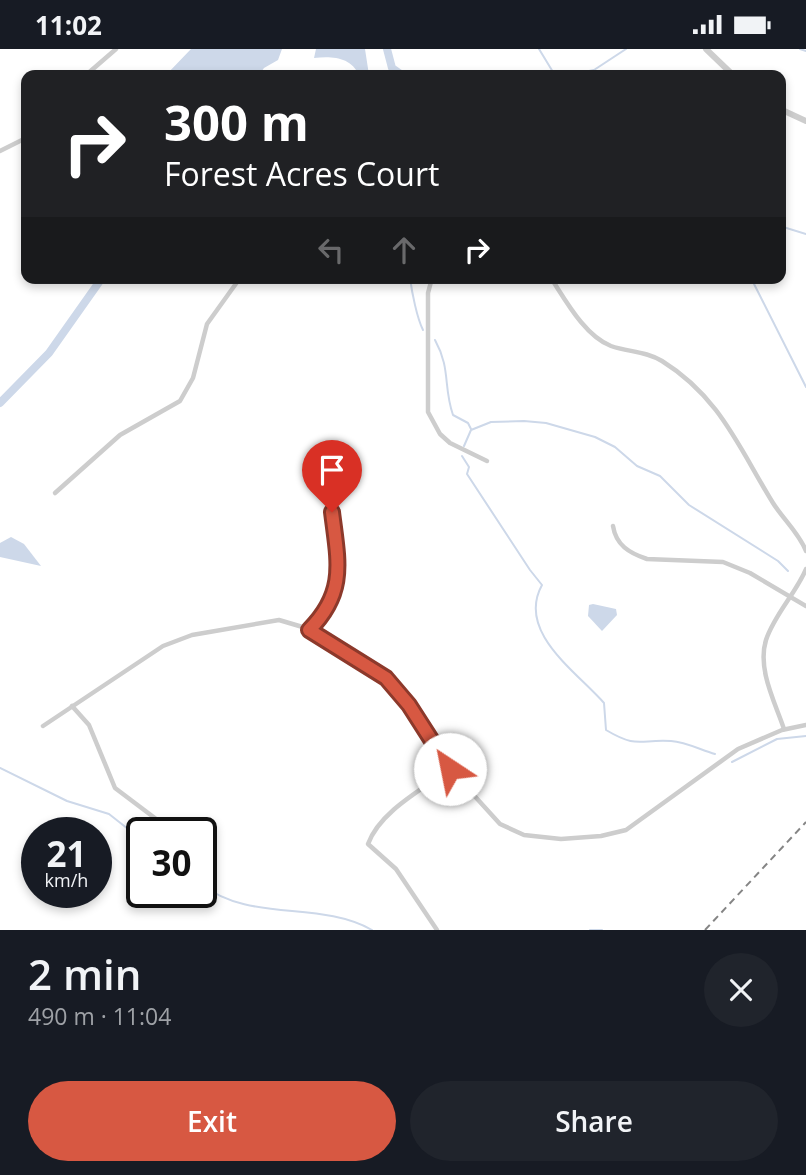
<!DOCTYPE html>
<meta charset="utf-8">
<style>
:root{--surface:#171b24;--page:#20242c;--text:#f1f3f6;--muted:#9ea1a6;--accent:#d75842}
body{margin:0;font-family:"Open Sans",sans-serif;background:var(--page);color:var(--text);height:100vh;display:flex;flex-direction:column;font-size:26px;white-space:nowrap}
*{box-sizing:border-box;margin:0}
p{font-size:23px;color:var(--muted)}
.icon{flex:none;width:38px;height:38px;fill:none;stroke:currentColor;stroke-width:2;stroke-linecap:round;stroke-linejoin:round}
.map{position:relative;height:881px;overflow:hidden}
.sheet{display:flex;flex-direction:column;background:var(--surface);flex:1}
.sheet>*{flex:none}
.top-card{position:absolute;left:21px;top:21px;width:765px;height:214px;border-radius:14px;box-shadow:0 4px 10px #0003;background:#202124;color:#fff;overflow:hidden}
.speed{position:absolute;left:21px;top:768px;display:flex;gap:14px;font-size:35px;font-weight:700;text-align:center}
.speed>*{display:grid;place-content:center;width:91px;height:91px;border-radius:50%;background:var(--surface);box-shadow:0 4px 10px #0003;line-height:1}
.speed small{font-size:18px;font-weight:400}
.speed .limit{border:4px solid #111;border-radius:10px;background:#fff;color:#111}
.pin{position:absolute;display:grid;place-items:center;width:60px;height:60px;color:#fff;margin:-72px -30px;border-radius:50% 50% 50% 0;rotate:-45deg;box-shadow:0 0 7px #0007}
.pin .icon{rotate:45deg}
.me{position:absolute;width:77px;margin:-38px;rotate:326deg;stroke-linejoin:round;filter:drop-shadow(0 0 5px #0008)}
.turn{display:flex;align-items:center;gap:24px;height:147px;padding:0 28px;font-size:32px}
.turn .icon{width:91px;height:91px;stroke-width:2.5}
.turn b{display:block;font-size:49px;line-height:60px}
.lanes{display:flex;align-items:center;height:66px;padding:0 28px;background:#0003;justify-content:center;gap:35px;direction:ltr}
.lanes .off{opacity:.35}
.round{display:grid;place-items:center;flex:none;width:74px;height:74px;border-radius:37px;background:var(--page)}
.headline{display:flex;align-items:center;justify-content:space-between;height:119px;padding:0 28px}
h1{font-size:42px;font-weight:600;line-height:52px}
.action{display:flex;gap:14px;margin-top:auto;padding:14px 28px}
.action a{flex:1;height:80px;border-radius:42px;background:var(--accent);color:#fff;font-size:28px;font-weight:600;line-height:80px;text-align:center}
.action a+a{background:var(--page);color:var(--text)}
.status{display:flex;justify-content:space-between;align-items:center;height:49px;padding:0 35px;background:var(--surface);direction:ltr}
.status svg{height:19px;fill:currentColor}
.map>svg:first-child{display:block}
</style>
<div class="status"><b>11:02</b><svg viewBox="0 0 49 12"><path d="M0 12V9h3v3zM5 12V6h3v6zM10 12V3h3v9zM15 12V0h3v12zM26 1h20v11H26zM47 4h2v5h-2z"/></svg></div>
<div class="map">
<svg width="806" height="881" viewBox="0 0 806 881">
<rect width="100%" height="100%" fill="#fff"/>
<!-- water -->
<g fill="#cdd8e9">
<path d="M191 0H282L278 11 264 19 259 26H166Z"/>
<path d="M316 0H365L369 26H359C351 8 332 7 314 9Z"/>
<path d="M11 488 24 495 41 517 0 508V494Z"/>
<path d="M593 555 616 560 617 566 602 582 588 567 589 556Z"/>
</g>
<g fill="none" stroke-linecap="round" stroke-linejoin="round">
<!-- stream -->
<g stroke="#cdd8e9" stroke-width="2">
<path d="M539 0 553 23 561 26"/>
<path d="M800 0 806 2"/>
<path d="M569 26 594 21 626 0"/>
<path d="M780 177 806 185"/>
<path d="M410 229C412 244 417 269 423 281"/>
<path d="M751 229 806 338"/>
<path d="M435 291C451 320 443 337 453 366L468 374 471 380"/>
<path d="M464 397 471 381 491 373 524 372 546 374 595 388 615 398 637 417 660 427 689 456 778 512 788 522"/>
<path d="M462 407 469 418 467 425 530 521 542 536C516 583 577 623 604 654L606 681C638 700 639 690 671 692 686 693 701 701 715 705"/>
<path d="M732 713 777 690 806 687"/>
<path d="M0 719 67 752 109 765 142 791"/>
<path d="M201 835C250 874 319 851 372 881"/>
<path d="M590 881H602"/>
</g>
<!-- river -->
<g stroke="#cdd8e9" stroke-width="8">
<path d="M387 0 392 19 402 26"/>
<path d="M0 354 49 304 102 229"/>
</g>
<!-- minor -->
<g stroke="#cdcdcd" stroke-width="4.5">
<path d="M86 26 116 0"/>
<path d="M0 102 26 89"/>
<path d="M432 229 428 244V363L440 385 450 394 487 412"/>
<path d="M551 229C566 252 585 287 611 297 628 303 646 302 662 312 720 348 739 399 773 454 783 470 799 484 806 502"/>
<path d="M55 444 120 386 180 352 193 329 207 275 240 229"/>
<path d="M613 477C616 496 629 504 647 510L723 513 750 524 806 557"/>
<path d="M309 581C347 543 338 512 332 463"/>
<path d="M72 657 89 676 115 739 168 779"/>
<path d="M43 677 163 597 192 586 279 571 306 579 386 629 409 656 450 720 500 775 524 786 561 790 601 787 626 781 738 700 782 681 806 676"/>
<path d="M784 680C775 653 757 620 766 591 774 566 796 544 806 520"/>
<path d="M437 881 396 820 368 795C380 762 423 740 450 720"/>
</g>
<!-- tertiary -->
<g stroke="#cdcdcd" stroke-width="6">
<path d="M706 0 733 26"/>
<path d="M780 60 806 72"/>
</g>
<!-- rail -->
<path stroke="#858585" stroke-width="2" stroke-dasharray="7 5" stroke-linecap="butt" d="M705 881 806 773"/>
</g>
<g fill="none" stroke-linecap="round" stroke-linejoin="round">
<defs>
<path id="route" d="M332 463C338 512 347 543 309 581L386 629 409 656 450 720"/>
</defs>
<!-- route casing -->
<use href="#route" stroke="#8c392b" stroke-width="18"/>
<!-- route -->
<use href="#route" stroke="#d75842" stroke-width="12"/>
</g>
</svg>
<div class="speed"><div>21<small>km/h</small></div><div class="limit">30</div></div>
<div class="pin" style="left:332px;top:463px;background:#d93025"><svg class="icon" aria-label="arrive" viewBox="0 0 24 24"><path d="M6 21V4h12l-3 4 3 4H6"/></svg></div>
<svg class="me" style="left:450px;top:720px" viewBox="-20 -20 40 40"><circle r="19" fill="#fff"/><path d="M0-13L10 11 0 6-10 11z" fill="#d75842"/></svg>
<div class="top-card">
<div class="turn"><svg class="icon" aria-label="right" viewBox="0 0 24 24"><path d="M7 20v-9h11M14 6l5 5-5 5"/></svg><div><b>300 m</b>Forest Acres Court</div></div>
<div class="lanes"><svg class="icon off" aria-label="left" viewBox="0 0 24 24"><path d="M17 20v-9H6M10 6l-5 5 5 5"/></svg><svg class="icon off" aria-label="ahead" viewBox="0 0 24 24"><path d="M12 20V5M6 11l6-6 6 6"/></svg><svg class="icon" aria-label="right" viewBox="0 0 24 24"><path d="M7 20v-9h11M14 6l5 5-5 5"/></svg></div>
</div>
</div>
<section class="sheet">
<div class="headline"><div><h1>2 min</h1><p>490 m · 11:04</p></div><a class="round"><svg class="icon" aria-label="close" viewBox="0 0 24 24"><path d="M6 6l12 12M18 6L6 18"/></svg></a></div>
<div class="action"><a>Exit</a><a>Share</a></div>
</section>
